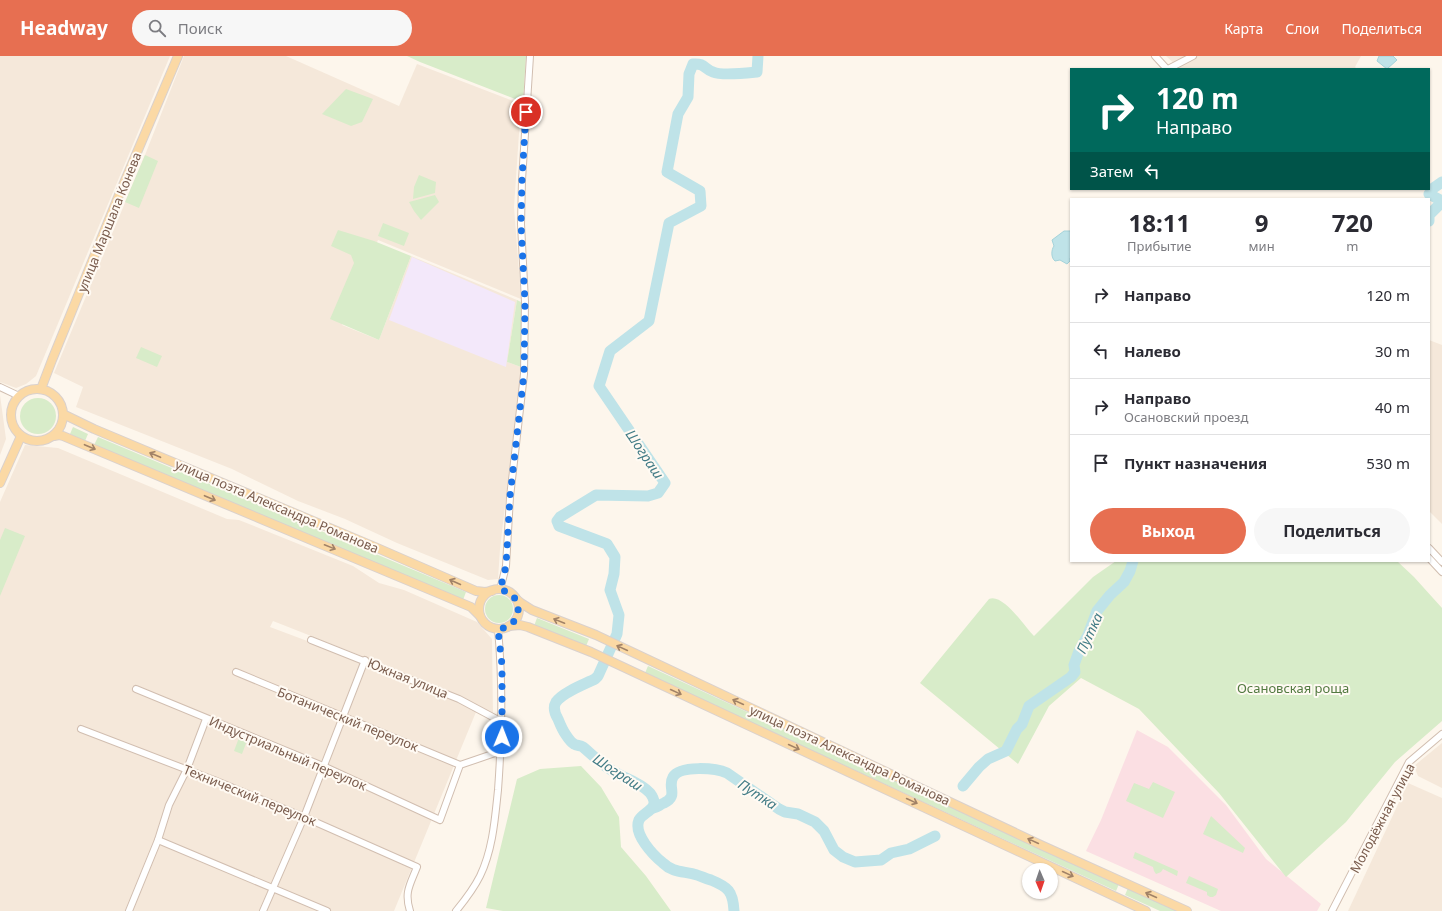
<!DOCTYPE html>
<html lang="ru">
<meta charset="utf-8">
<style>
:root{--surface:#fff;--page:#f7f7f7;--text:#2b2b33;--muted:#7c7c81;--line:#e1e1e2;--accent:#e76f51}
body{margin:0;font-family:"Noto Sans",sans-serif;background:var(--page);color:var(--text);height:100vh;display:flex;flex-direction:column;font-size:15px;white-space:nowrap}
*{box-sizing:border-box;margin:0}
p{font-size:13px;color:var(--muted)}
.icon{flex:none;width:22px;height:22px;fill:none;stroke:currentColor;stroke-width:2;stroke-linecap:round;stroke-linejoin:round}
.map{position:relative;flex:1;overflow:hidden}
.drawer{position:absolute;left:1070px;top:142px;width:360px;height:364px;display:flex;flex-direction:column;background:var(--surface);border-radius:0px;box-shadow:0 1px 3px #0004}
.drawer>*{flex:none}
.guide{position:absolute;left:1070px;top:12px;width:360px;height:122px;border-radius:0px;box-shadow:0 1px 3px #0004;background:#00695c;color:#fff;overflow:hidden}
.needle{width:26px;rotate:178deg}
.tools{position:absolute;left:1022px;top:807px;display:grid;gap:8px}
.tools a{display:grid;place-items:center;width:36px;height:36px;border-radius:50%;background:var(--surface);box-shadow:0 1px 3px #0004;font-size:20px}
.pin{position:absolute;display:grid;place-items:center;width:34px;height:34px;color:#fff;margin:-17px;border:2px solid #fff;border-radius:50%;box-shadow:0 1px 4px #0007}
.me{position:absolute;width:44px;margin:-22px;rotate:1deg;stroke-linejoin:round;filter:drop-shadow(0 0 3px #0008)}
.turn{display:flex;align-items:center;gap:14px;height:84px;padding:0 20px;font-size:18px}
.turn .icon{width:52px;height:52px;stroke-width:2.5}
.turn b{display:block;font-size:28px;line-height:34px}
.then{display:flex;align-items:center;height:38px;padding:0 20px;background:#0003;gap:8px;font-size:15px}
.eta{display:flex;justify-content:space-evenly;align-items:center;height:68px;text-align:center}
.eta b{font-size:24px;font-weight:700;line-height:28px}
.button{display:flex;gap:8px;margin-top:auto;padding:8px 20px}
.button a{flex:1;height:46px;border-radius:24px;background:var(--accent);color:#fff;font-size:16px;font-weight:700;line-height:46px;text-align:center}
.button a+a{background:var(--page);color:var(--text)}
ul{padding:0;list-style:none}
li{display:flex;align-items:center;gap:12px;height:56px;padding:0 20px;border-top:1px solid var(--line)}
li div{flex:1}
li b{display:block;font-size:15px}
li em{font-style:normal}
header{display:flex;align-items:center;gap:24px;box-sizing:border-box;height:56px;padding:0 20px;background:var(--accent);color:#fff}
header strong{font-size:19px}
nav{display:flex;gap:22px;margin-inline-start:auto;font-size:14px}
.search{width:280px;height:36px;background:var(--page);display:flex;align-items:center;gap:10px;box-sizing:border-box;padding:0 14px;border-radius:22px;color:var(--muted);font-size:15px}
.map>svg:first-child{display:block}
</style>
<header>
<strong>Headway</strong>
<div class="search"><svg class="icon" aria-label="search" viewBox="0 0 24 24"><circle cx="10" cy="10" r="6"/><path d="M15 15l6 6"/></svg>Поиск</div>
<nav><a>Карта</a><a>Слои</a><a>Поделиться</a></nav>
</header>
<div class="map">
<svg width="1442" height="855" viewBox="0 0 1442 855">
<rect width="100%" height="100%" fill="#fdf6ec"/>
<!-- residential -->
<g fill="#f5e8da">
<path d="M0 0H170L36 320 26 328 16 332 0 326Z"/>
<path d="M184 0H286L399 50 417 8 521 48 514 151 521 243 378 184 342 269 379 284 411 200 517 244 507 306 521 311 500 493 498 523 488 524 397 487 345 463 298 445 232 413 76 351 83 331 54 317 145 99Z"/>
<path d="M1166 0H1361L1355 11 1357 13H1180Z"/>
<path d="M1429 284 1442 289V468L1429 455Z"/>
<path d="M0 339 6 383 0 399Z"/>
<path d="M25 389 58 392 227 463 239 464 353 510 379 527 404 534 477 566 492 583 493 660 460 640 367 602 273 565 270 571 366 607 458 646 476 656 394 855H0V446Z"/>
<path d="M1442 687V732L1418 720 1414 710Z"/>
<path d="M1408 727 1442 742V855H1348Z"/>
</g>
<!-- education -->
<path fill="#f3e8fa" d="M412 201 515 246 506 311 389 264Z"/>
<!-- medical -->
<path fill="#fbdfe3" d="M1137 674 1168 691 1226 749 1266 803 1321 848 1317 855H1221L1086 795 1101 764Z"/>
<!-- green -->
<g fill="#d8ecc9">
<path d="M407 0H526L523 46 420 6Z"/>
<path d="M346 33 373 43 362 66 351 70 322 58Z"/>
<path d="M145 99 158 105 139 152 125 146Z"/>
<path d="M419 119 436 126 435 137 413 143 414 131Z"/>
<path d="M435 139 439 146 421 164 414 155 409 146Z"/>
<path d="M383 167 409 177 404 190 378 180Z"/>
<path d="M338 174 374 185 411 200 379 284 330 263 354 207 351 199 331 190Z"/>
<path d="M517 244 521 246V311L507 306Z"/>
<path d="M141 291 162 300 157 311 136 302Z"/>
<circle cx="38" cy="360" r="18"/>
<path d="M73 371 88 378 85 385 70 378Z"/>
<path d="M98 381 466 536 463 544 94 389Z"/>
<path d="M5 472 25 480 0 540V484Z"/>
<path d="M1116 505H1397L1414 521 1442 552V665L1395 706 1346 766 1286 821 1219 737 1139 653 1081 622 1049 650 1018 708 920 627 989 543C1003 537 1025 571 1034 580L1093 521Z"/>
<circle cx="499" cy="553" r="14"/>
<path d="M537 562 589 583 586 590 534 570Z"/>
<path d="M648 610 1119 828 1116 835 645 617Z"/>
<path d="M240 679 248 682 242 698 234 695Z"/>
<path d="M581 710 601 731 619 761 621 791 646 820 671 855H503L486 852 517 723 540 713Z"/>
<path d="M1153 726 1175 736 1163 762 1126 745 1134 727 1149 733Z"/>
<path d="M1211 760 1245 792 1243 797 1203 778Z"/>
<path d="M1135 796 1178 815 1177 820 1163 813 1161 816 1156 818 1154 815 1153 811 1133 802Z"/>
<path d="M1189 820 1218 833 1216 839 1213 841H1210L1207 839V836L1186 827Z"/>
<path d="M1128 832 1178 855H1160L1125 839Z"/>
</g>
<!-- water -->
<g fill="#bfe3e8" stroke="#a5d3da">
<path d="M1379 0H1393L1397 4 1387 13 1377 5Z"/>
<path d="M1064 175H1071V202H1070V205L1067 208 1060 204 1055 205C1051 202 1051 194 1054 190L1052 184Z"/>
</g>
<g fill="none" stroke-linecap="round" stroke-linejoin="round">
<!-- river -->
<g stroke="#bfe3e8" stroke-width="11">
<path d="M1429 165V159L1438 150 1440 144 1429 138 1432 133 1442 126"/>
<path d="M963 730 979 711 988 703 1006 695 1017 673 1022 668 1029 650 1071 621 1075 616 1074 609 1079 595 1088 579 1097 555 1110 539 1124 526 1130 515 1133 505"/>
<path d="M653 752C658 751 659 749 664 747 679 740 667 731 673 721 680 709 716 712 727 717L779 753 785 756 798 758 815 766 824 775 834 794 843 801 855 806 881 804 891 797 909 793 935 780"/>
<path d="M734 855C733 835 728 831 711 824 706 823 701 820 697 819 684 815 673 817 663 807 653 799 633 778 639 764 644 755 662 753 650 737 643 729 631 724 622 720 605 712 596 702 583 691 580 689 577 690 574 688 572 687 568 682 566 679 563 675 560 668 558 663 555 658 553 651 556 646 563 636 585 628 595 623L598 620 617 578 619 559 610 534 614 518 615 501 607 488 559 470 557 465 560 461 596 439 648 440 658 437 665 427 599 330 610 295 649 265 669 167 701 150 700 135 667 116 678 58 688 41 689 18 693 8C705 7 704 13 713 16 722 20 747 17 757 16L758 0"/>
</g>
<defs>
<g id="minor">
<path d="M1155 0 1167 13"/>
<path d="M1168 13 1193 0"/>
<path d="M0 331 19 340"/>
<path d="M1429 492 1442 506"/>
<path d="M1429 502 1442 516"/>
<path d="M500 534 506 510 510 441 524 318 525 246 521 168 522 124 530 0"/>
<path d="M311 584 459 643 502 666"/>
<path d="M236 616 460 709"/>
<path d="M136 633 323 710 440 764 460 709 501 695"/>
<path d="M81 673 214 724 304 761 417 811C410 829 404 836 410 855"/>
<path d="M158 784 327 855"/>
<path d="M129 855 158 784 169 749 187 713 206 663"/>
<path d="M263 855 304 761 365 604"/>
<path d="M456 855C465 844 474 832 480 820 493 793 495 762 498 734 502 680 503 627 498 573"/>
<path d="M1332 855 1409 706 1442 678"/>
</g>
<g id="major">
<circle cx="37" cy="359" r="26"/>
<path d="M41 333 52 304 121 134 178 0"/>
<path d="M63 358 94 373 375 491 476 535 485 536 492 535"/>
<path d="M54 380 59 379 63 380 471 551 480 560"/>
<path d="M0 427 21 380"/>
<circle cx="499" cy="553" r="20"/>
<path d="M515 542 521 547 532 554 596 579 1041 789 1187 855"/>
<path d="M509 570 520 569 528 571 591 596 1146 855"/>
</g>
</defs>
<!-- minor casing -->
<use href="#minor" stroke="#d1beb0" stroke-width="8"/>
<!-- major casing -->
<use href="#major" stroke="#dad1cd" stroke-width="10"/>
<!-- minor -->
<use href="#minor" stroke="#fff" stroke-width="6"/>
<!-- major -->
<use href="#major" stroke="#fbd9a5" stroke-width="8"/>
</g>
<!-- one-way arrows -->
<defs><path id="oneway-shaft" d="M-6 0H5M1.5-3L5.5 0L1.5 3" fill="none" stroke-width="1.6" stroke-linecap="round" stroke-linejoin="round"/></defs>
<g stroke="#a18267">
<use href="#oneway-shaft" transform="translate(90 391) rotate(23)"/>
<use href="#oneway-shaft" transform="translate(155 399) rotate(-157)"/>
<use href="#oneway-shaft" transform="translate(210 442) rotate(23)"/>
<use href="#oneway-shaft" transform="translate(330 491) rotate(22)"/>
<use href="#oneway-shaft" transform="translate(455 526) rotate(-156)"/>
<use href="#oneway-shaft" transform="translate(559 565) rotate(-158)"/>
<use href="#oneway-shaft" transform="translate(622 592) rotate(-155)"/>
<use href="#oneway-shaft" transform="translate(676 636) rotate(25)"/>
<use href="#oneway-shaft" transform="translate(738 646) rotate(-155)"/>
<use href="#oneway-shaft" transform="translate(794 691) rotate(25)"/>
<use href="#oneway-shaft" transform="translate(912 745) rotate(25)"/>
<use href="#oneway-shaft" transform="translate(1033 785) rotate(-155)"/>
<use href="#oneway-shaft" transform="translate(1068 818) rotate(25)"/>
<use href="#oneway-shaft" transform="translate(1151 839) rotate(-156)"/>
</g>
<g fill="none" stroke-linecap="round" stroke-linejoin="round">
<!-- route -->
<path stroke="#1a73e8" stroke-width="7" stroke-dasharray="0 12.6" d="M502 681V609L498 573C524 571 525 537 500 534L506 510 510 440 524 318 525 246 521 168 522 124 526 56"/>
</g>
<g text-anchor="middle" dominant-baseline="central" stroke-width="4" stroke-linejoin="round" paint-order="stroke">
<!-- street labels -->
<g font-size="13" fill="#7a5c4d" stroke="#fffaf3">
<text transform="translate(109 166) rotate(-68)">улица Маршала Конева</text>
<text transform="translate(277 450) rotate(23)">улица поэта Александра Романова</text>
<text transform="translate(408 622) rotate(22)">Южная улица</text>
<text transform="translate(348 663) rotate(22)">Ботанический переулок</text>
<text transform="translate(288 697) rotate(23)">Индустриальный переулок</text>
<text transform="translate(850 699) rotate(25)">улица поэта Александра Романова</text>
<text transform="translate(250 739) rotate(22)">Технический переулок</text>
<text transform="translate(1382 762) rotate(-62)">Молодёжная улица</text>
</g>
<!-- park labels -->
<g font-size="13" fill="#537a41" stroke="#fffaf3">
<text x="1293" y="632">Осановская роща</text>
</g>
<!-- water labels -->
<g font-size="14" font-style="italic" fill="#437c86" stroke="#fffaf3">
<text transform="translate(645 398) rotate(56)">Шограш</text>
<text transform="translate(1089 577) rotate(-65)">Путка</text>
<text transform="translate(618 716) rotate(33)">Шограш</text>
<text transform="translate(758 738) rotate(33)">Путка</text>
</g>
</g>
</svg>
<div class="tools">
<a><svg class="needle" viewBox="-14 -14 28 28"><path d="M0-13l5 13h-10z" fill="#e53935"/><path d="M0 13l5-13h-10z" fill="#7c7c81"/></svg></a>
</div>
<div class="pin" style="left:526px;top:56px;background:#d93025"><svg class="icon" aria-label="arrive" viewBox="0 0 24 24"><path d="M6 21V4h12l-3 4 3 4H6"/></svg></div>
<svg class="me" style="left:502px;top:681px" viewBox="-20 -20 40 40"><circle r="17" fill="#1a73e8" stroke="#fff" stroke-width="3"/><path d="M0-11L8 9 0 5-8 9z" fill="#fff"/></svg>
<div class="guide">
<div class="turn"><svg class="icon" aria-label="right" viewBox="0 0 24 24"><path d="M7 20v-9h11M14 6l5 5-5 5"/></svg><div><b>120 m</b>Направо</div></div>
<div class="then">Затем<svg class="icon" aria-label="left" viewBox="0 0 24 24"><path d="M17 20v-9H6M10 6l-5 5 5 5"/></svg></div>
</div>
<section class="drawer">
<div class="eta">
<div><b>18:11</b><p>Прибытие</p></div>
<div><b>9</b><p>мин</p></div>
<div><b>720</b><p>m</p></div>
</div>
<ul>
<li><svg class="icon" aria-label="right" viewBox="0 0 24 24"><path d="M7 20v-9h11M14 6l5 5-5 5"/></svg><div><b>Направо</b></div><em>120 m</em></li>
<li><svg class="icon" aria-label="left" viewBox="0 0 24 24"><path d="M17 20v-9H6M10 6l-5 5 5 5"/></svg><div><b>Налево</b></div><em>30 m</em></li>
<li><svg class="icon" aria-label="right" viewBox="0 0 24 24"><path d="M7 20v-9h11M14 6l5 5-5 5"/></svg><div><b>Направо</b><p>Осановский проезд</p></div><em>40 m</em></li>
<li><svg class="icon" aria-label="arrive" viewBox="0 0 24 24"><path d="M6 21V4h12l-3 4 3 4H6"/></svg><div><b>Пункт назначения</b></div><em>530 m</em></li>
</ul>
<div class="button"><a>Выход</a><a>Поделиться</a></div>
</section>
</div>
